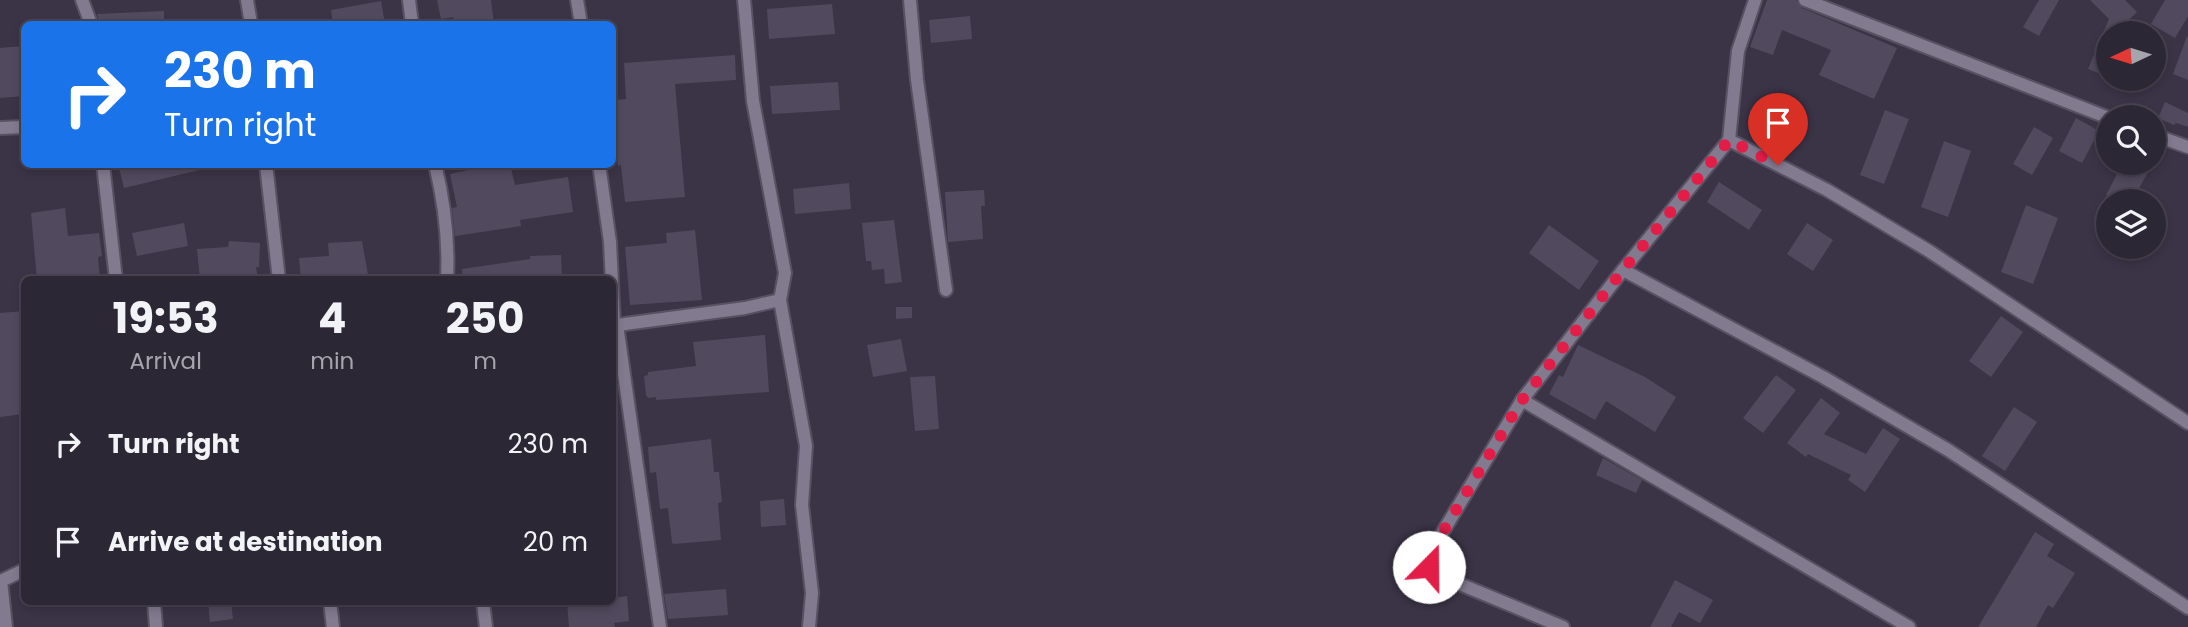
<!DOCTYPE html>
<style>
:root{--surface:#2c2735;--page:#342f3d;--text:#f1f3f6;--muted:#a6a5ad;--line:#484450}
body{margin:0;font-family:Poppins,sans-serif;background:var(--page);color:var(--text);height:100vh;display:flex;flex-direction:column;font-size:26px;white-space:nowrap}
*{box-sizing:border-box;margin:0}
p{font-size:23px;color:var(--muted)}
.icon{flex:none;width:38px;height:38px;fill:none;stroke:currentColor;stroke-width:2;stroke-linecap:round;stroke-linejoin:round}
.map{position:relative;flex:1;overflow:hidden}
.drawer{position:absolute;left:21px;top:276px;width:595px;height:329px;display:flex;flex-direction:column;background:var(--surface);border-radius:10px;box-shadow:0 4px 10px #0003,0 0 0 2px var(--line)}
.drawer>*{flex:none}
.hud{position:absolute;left:21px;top:21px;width:595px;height:147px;border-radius:10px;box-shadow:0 4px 10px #0003,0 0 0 2px var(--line);background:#1a73e8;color:#fff;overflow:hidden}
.needle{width:46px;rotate:266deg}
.tools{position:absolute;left:2096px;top:21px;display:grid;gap:14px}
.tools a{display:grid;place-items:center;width:70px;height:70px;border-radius:50%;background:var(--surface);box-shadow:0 4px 10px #0003,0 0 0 2px var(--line);font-size:35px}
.pin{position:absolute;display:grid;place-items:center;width:60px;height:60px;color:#fff;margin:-72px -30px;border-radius:50% 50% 50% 0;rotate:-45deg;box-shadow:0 0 7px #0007}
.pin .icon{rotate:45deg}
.me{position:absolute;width:77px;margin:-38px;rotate:22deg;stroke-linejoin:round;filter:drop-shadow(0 0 5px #0008)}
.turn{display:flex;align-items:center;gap:24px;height:147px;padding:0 28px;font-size:32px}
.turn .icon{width:91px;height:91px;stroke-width:2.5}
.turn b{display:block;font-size:49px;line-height:60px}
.eta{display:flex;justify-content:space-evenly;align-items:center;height:119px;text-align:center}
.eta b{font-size:42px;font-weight:700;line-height:49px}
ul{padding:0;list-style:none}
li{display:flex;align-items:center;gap:21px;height:98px;padding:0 28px}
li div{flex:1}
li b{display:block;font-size:26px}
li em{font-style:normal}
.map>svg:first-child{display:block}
</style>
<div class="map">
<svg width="2188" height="627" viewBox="0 0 2188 627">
<rect width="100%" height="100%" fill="#3b3447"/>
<!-- building -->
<g fill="#51495d">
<path d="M437 0H491L494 24H454L453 17 441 19Z"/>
<path d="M1767 0H1796L1802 8 1897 48 1874 99 1819 75 1831 50 1782 30 1773 55 1750 47Z"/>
<path d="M2039 0H2059L2039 36 2023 27Z"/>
<path d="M2090 0H2125L2137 12 2115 33H2109V77L2088 69 2109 19Z"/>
<path d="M2165 0H2188V16L2175 38 2151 24Z"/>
<path d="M381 1 385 24H333L331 10Z"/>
<path d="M832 4 835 34 769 39 767 9Z"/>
<path d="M164 11V24H100L97 14Z"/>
<path d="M970 16 972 39 931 43 929 20Z"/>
<path d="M2187 36 2188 37V80L2173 74Z"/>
<path d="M24 46V96L0 98V48Z"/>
<path d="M735 55 736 80 675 84 685 197 625 202 621 165 618 166 613 100 626 99 624 63Z"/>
<path d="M838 82 840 110 772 114 770 86Z"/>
<path d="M2165 102 2188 113V127L2176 123 2174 125 2158 118Z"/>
<path d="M1885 110 1909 119 1884 184 1860 175Z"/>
<path d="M2076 118 2099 131 2082 163 2059 151Z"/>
<path d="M2034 127 2053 138 2032 175 2013 164Z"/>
<path d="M1944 141 1971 151 1948 217 1921 207Z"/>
<path d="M2123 163H2153L2132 201H2117L2106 195Z"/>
<path d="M118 164H204V169L124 188Z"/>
<path d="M496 164H510L515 185 568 177 573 212 520 220 521 226 455 236 452 208 457 207 450 174Z"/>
<path d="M1719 182 1762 210 1749 230 1707 202Z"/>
<path d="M849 183 851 209 795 214 793 189Z"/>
<path d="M984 190 985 206H981L983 239 948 242 945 192Z"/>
<path d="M2026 205 2058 218 2033 284 2001 272Z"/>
<path d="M65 208 68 236 99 233 102 256 98 257 100 280H37L31 213Z"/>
<path d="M894 220 902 282 885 284 884 269 872 270 871 261H866L862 223Z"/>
<path d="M184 223 188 246 137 256 132 233Z"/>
<path d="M1807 223 1833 240 1813 271 1787 254Z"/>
<path d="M1549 225 1599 261 1579 290 1529 253Z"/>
<path d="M695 230 702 300 630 305 625 247 667 243 666 233Z"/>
<path d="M229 241 260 243 259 267H256L258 280H200L197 249 228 247Z"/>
<path d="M362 241 369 280H301L299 258 329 256 328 243Z"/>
<path d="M561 255 562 280H463L462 269 530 259V256Z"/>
<path d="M896 307H912V318L896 319Z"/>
<path d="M24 311V414L0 417V313Z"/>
<path d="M2001 316 2023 332 1991 377 1969 361Z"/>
<path d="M765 335 769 392 656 400V397L648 398 646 395 644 376 648 375V372L696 366 693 342Z"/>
<path d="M901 339 907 371 873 377 867 345Z"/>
<path d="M1578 345 1645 377 1676 397 1655 432 1606 401 1595 420 1549 394 1559 375 1563 377Z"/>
<path d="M1776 375 1796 390 1763 433 1743 418Z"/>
<path d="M935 376 939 429 915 431 910 377Z"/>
<path d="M1821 398 1840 413 1824 434 1866 454 1883 428 1900 439 1865 492 1848 480 1851 475 1808 454 1806 457 1787 443Z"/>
<path d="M2014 407 2037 422 2005 471 1982 456Z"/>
<path d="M711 439 714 472H719L722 502 718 503 721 540 674 544 672 543 668 508 660 509 656 472 650 473 648 447Z"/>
<path d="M1603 458 1642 480 1636 493 1596 475Z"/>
<path d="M784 499 786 525 761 527 760 501Z"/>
<path d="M2035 532 2054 544 2047 556 2075 573 2053 608 2048 605 2036 627H1978Z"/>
<path d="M1675 580 1713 600 1700 623 1679 612 1671 627H1650Z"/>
<path d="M726 589 728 615 668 619 664 594Z"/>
<path d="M627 596 629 621 614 623 615 627H569L567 602H612V598Z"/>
<path d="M208 602H231L233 619 210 622Z"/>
</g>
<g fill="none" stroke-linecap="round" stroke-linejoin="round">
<defs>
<g id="street">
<path d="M82 0 91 24"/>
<path d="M247 0 251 24"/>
<path d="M409 0 412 24"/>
<path d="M577 0 581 24"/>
<path d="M744 0 753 101 785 273 780 300"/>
<path d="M910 0 917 80 946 290"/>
<path d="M1805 0 2109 118"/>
<path d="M0 128 24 127"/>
<path d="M2154 135 2188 147"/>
<path d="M1729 140 1738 51 1755 0"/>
<path d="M103 164 116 280"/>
<path d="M266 164 279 280"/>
<path d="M435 164C444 201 449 242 447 280"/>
<path d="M599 164 610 242 614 324"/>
<path d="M1623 270 1823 377 1948 450 2188 608"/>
<path d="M612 325H617L660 627"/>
<path d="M617 325 745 308 780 300 806 446 802 505 812 593 809 627"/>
<path d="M1522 400 1909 627"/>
<path d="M154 602 156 627"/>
<path d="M330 602 333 627"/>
<path d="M483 602 486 627"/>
<path d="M6 627 1 581 24 570"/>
<path d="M1563 627 1438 575 1429 567V555L1522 400 1623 270 1729 140 1827 190 1929 251 2188 423"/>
</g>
</defs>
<!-- street casing -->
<use href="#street" stroke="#585162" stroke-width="16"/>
<!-- street -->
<use href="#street" stroke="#827a8f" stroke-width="12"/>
</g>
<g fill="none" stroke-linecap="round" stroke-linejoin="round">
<!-- route -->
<path stroke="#e11d48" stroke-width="12" stroke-dasharray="0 21.6" d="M1429 567V555L1522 400 1623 270 1729 140 1778 165"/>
</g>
</svg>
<div class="tools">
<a><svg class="needle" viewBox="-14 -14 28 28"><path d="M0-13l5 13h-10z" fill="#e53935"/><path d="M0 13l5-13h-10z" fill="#a6a5ad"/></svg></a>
<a><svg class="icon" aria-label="search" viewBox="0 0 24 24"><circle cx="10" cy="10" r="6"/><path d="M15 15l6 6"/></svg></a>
<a><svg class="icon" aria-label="layers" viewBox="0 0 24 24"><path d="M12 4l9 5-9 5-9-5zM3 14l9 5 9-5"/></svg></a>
</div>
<div class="pin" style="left:1778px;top:165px;background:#d93025"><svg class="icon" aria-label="arrive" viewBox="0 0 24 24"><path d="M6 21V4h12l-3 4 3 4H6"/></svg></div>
<svg class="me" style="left:1429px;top:567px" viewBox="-20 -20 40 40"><circle r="19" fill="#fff"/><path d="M0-13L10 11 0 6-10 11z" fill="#e11d48"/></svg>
<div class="hud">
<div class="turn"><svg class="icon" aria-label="right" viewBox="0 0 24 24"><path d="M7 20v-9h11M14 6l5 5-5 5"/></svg><div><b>230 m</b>Turn right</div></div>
</div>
<section class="drawer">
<div class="eta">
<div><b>19:53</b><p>Arrival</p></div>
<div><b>4</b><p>min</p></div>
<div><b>250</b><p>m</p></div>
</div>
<ul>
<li><svg class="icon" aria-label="right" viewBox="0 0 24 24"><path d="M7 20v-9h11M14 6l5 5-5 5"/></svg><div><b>Turn right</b></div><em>230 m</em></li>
<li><svg class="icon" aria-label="arrive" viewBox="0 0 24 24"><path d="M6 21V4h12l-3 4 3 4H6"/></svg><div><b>Arrive at destination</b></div><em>20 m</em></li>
</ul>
</section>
</div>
